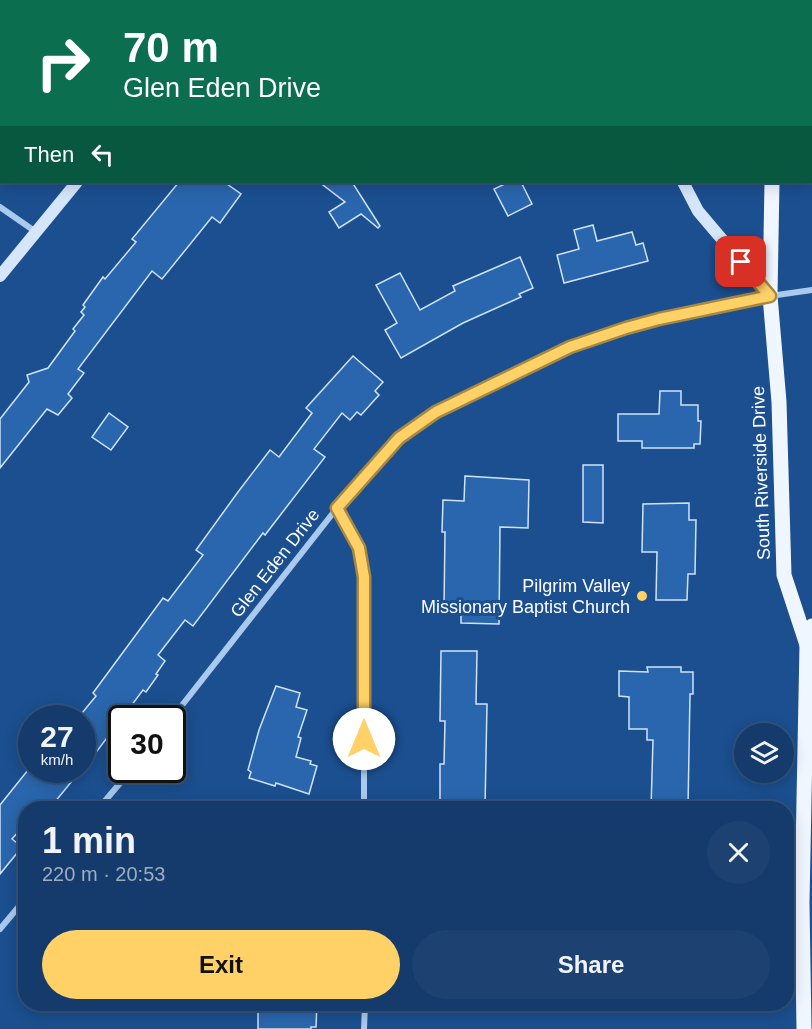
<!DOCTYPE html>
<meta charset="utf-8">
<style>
:root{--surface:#143b6b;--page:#1d4271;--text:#f1f3f6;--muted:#9dadc1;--line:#33557e;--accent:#ffd166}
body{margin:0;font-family:Helvetica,sans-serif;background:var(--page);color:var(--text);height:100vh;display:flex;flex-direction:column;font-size:22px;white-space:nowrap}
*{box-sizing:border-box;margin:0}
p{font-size:20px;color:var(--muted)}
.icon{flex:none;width:33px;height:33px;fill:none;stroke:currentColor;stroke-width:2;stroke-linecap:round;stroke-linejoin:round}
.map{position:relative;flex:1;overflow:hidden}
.panel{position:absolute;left:18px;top:801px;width:776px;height:210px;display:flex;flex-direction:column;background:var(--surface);border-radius:24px;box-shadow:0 3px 15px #0003,0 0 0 2px var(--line)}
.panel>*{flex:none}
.guide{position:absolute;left:0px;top:0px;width:813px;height:183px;box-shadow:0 3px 15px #0003,0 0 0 2px var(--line);background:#0b6e4f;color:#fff;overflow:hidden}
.controls{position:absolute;left:734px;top:723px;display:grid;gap:12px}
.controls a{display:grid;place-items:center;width:60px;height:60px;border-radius:50%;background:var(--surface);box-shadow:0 3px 15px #0003,0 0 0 2px var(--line);font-size:30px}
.speed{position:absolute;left:18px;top:705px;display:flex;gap:12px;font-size:30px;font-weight:700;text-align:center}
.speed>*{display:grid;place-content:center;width:78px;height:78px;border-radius:50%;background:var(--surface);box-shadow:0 3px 15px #0003,0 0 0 2px var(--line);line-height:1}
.speed small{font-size:15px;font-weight:400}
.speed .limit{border:3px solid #111;border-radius:9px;background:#fff;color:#111}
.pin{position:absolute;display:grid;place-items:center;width:51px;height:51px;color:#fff;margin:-26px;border-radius:12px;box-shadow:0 3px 9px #0006}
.me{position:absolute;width:66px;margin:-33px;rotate:0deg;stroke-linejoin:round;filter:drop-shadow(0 0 4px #0008)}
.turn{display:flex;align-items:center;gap:21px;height:126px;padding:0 24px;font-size:27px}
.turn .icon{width:78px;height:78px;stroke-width:2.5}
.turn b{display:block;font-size:42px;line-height:51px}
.then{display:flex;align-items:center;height:57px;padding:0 24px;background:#0003;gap:12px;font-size:22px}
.round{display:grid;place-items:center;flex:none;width:63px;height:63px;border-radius:32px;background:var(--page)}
.head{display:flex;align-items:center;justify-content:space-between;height:102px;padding:0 24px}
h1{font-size:36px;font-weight:700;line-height:45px}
.primary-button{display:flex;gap:12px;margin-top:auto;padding:12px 24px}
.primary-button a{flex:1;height:69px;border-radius:36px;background:var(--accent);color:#111;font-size:24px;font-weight:700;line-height:69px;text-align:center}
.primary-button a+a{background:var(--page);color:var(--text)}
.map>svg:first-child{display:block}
</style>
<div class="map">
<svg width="812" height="1029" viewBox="0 0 812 1029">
<rect width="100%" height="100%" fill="#1b4f8f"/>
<!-- building -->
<g fill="#2a66ad" stroke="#cfe3fa" stroke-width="1.5">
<path d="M179 182H224L241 194 220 223 212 217 162 279 152 271 78 369 84 373 68 394 72 398 58 415 47 409 0 468V419L29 382 27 375 48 368 75 331 73 329 84 315 81 312 85 307 83 305 103 277 105 279 136 242 132 239Z"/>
<path d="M319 182H352L380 226 378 228 361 214 339 228 329 212 345 202Z"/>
<path d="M509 182H521L532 204 508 216 494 189Z"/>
<path d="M593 225 597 241 632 232 636 245 643 243 648 261 564 283 557 255 579 249 574 230Z"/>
<path d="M520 257 533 288 519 294 521 297 463 323 401 358 385 330 397 323 376 285 400 273 420 310 455 291 453 286Z"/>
<path d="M353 356 383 382 375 391 379 395 361 415 357 412 350 420 342 413 314 449 325 457 265 535 263 533 193 626 185 620 158 655 165 661 156 674 158 675 146 692 143 690 82 771V713L96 696 93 693 163 598 168 601 203 555 196 550 238 492 270 450 279 457 312 413 306 408Z"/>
<path d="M660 391H681V405H698V421H701L700 444H694V448H642V441H618V414H659Z"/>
<path d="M109 413 128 427 111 450 92 437Z"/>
<path d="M583 465H603V523L583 522Z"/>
<path d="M465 476 529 480 528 528 500 527 499 624 461 623V607H444L445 532H442L443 500 464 501Z"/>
<path d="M689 503V520H696L695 574H688L687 600H656L657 552H642L643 504Z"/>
<path d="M441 651H477L476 704H487L485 808H440V764H444L445 721H440Z"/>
<path d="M647 667H681V672H693V694H690L688 808H651L653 740H647V729H629V697L619 696V671L648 672Z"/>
<path d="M276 686 300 693 296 707 307 710 298 737 301 738 296 757 311 761 310 764 317 766 309 794 276 783 275 786 249 778 251 772 248 770 259 730Z"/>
<path d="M28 770H81L50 808H26V823L12 839 22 847 0 874V805Z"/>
<path d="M277 1004H317L316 1027H311V1029H258V1011H277Z"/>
</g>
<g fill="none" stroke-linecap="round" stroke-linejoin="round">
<!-- street -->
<g stroke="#a9c9ee" stroke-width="6">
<path d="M45 0 47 2"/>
<path d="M0 207 36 232"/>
<path d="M337 508 359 548 364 577V808"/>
<path d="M172 718 337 508 399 438 436 412 570 347 626 328 676 315 770 296 812 290"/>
<path d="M99 808 131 770"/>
<path d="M0 929 26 898"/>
<path d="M364 1029 365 1004"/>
</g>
<!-- secondary -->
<g stroke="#d6e6fa" stroke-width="12">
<path d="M589 0 590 2"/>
<path d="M223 2 224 0"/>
<path d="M683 182 698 211 770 296"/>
<path d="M0 276 77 182"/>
</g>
<!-- primary -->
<g stroke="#f0f6ff" stroke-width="15">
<path d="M775 2V0"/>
<path d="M772 182 770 296 779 402 784 575 807 645"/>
<path d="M804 1029 802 903 807 645 812 626"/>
</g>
</g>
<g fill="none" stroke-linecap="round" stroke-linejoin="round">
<defs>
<path id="route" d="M364 739V577L359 548 337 508 399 438 436 412 570 347 626 328 659 319 770 296 741 262"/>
</defs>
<!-- route casing -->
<use href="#route" stroke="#a68842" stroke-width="15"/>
<!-- route -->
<use href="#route" stroke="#ffd166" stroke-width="10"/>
</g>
<!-- markers -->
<circle fill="#ffd166" stroke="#1b4f8f" stroke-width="2" cx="642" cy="596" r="6"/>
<g text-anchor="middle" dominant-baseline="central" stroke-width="6" stroke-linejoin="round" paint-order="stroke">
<!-- street labels -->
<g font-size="18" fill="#fff" stroke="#1b4f8f">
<text transform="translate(761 473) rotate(-92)">South Riverside Drive</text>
<text transform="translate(275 563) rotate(-52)">Glen Eden Drive</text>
</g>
<!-- poi labels -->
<g font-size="18" fill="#fff" stroke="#1b4f8f" text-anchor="end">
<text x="630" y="586">Pilgrim Valley<tspan x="630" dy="21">Missionary Baptist Church</tspan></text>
</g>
</g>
</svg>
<div class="controls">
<a><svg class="icon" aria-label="layers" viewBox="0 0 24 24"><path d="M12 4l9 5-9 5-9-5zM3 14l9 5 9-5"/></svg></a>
</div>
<div class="speed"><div>27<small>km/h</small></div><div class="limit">30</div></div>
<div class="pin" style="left:741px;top:262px;background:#d93025"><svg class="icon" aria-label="arrive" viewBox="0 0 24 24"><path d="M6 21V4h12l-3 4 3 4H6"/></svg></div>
<svg class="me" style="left:364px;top:739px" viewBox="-20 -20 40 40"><circle r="19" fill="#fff"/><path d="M0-13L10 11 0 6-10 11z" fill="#ffd166"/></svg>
<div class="guide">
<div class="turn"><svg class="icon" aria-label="right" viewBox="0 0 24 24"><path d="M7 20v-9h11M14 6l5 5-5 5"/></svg><div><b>70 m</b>Glen Eden Drive</div></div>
<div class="then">Then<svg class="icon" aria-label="left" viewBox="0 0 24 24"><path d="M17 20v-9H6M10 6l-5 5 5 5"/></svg></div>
</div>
<section class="panel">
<div class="head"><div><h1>1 min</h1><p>220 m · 20:53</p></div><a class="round"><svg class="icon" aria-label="close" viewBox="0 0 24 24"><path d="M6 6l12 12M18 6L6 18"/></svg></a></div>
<div class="primary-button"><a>Exit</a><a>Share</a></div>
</section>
</div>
